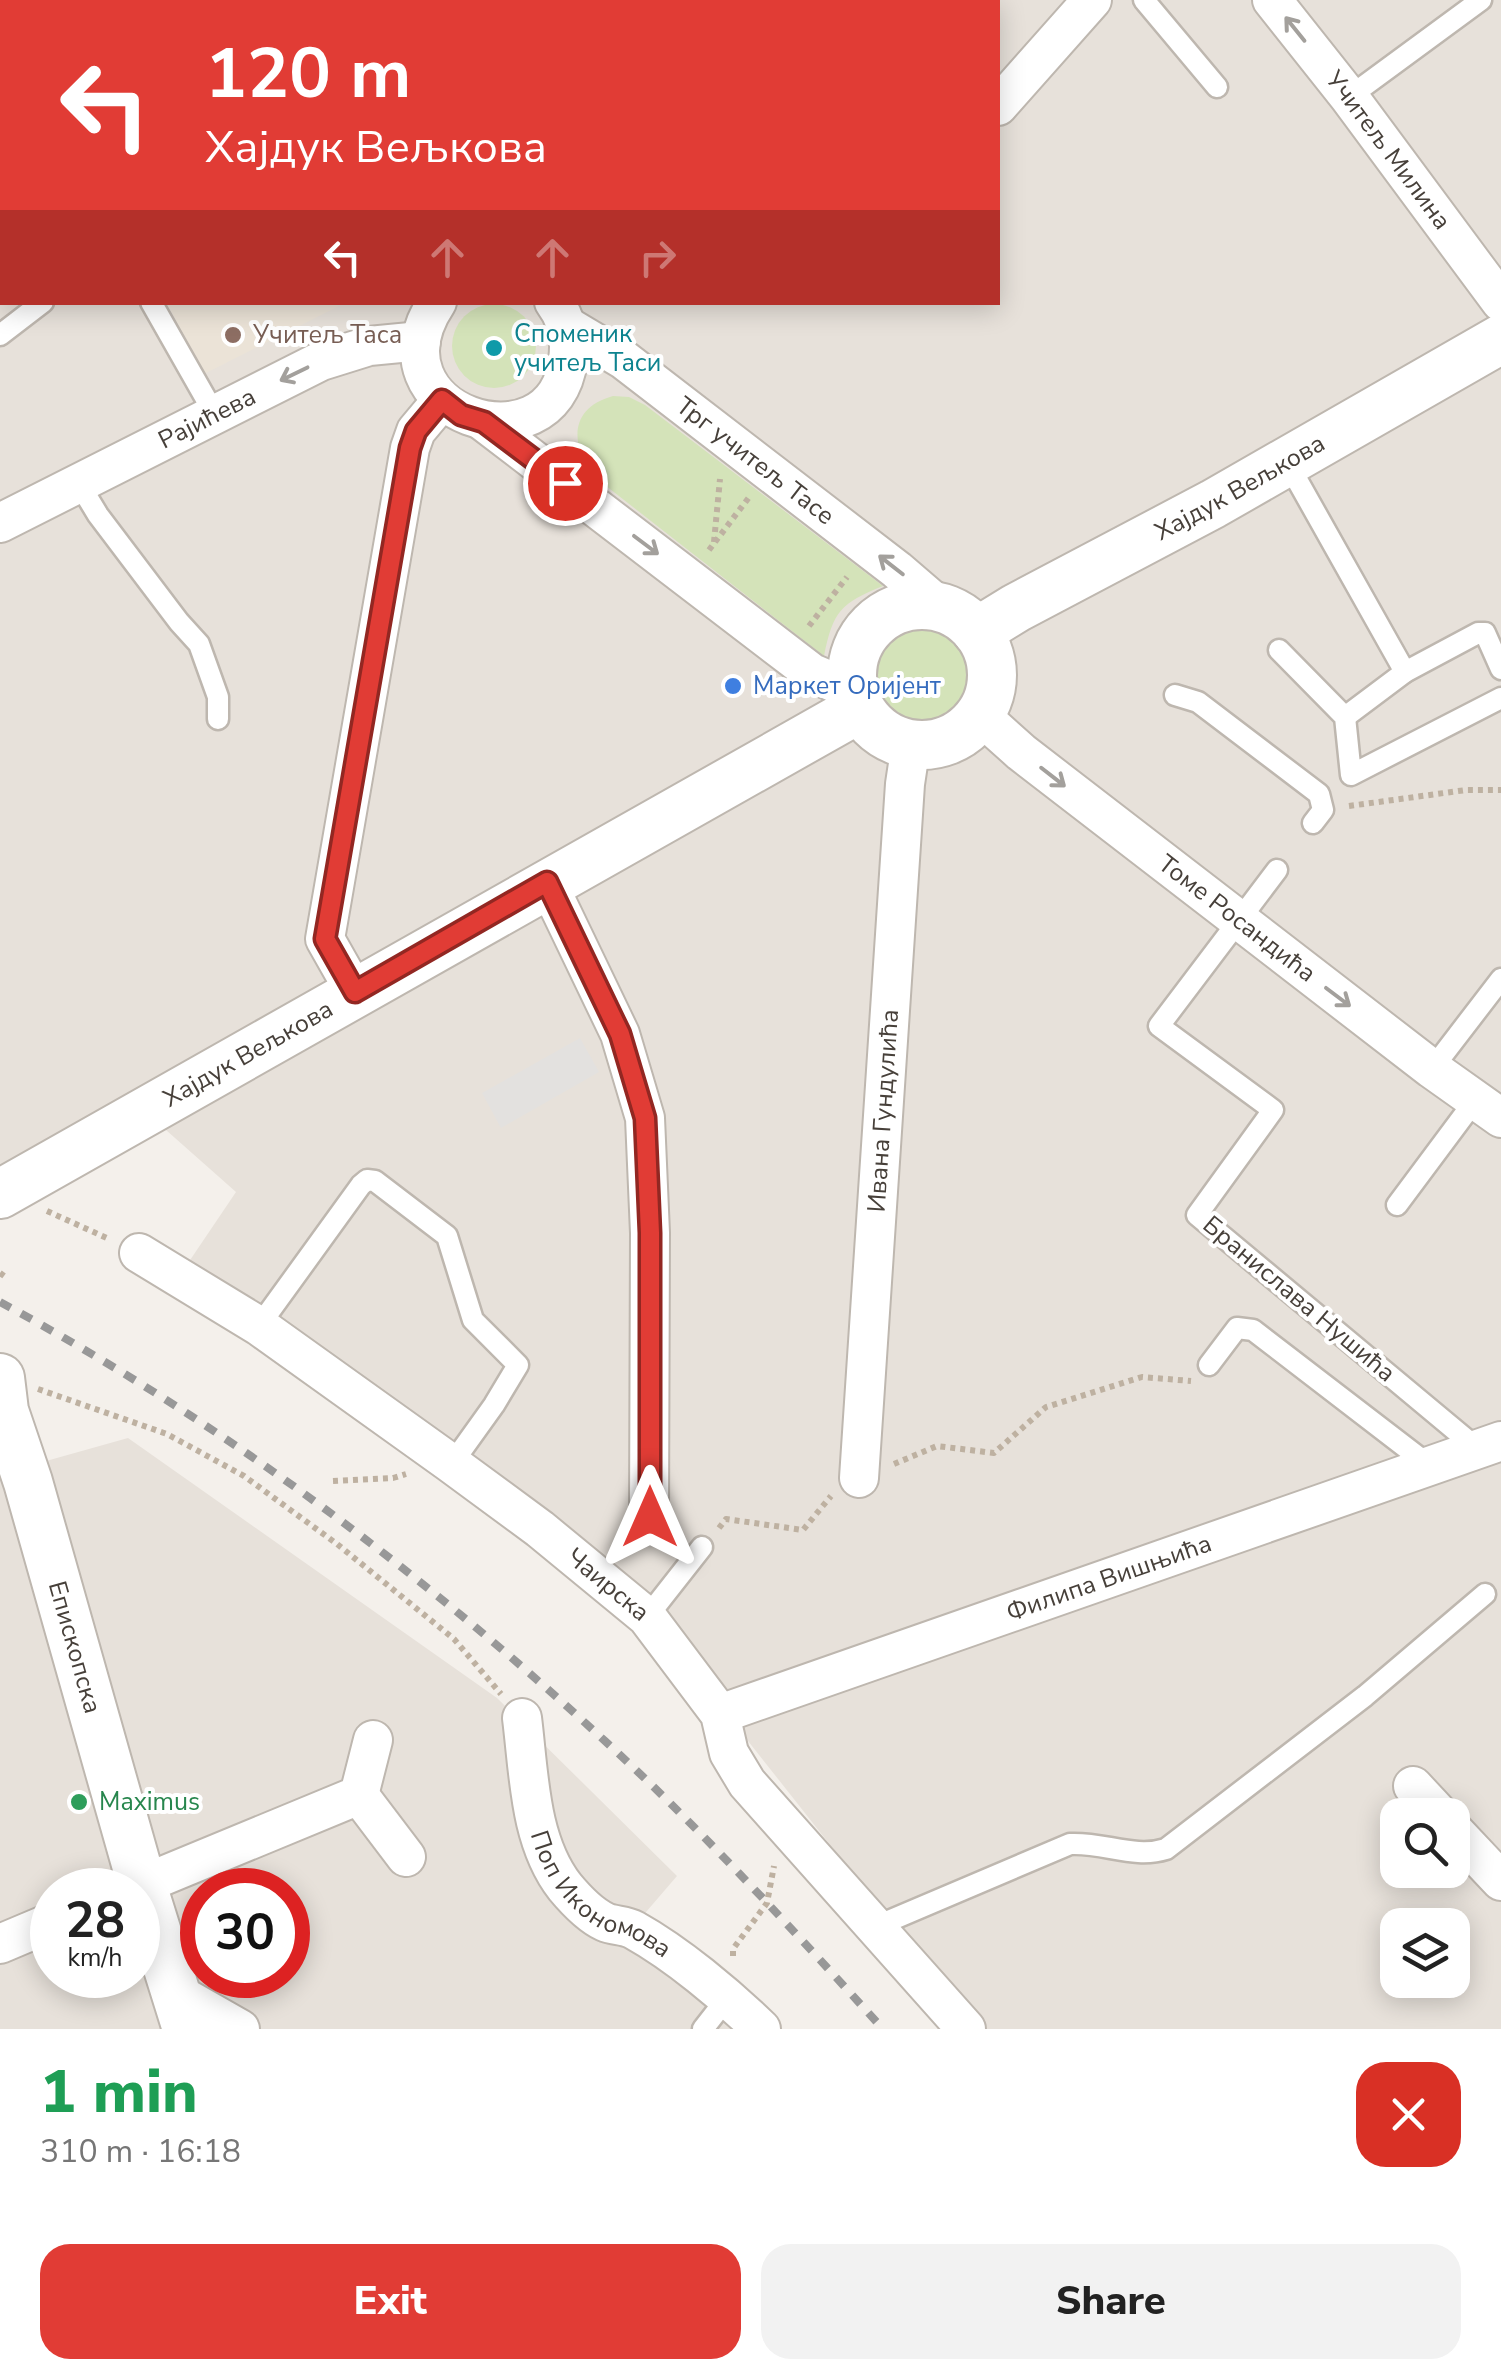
<!DOCTYPE html>
<meta charset="utf-8">
<style>
:root{--surface:#fff;--page:#f2f2f2;--text:#222;--muted:#767676;--accent:#e13c35}
body{margin:0;font-family:"Nunito Sans",sans-serif;background:var(--page);color:var(--text);height:100vh;display:flex;flex-direction:column;font-size:38px;white-space:nowrap}
*{box-sizing:border-box;margin:0}
p{font-size:32px;color:var(--muted)}
.icon{flex:none;width:55px;height:55px;fill:none;stroke:currentColor;stroke-width:2;stroke-linecap:round;stroke-linejoin:round}
.map{position:relative;height:2029px;overflow:hidden}
.details{display:flex;flex-direction:column;background:var(--surface);flex:1}
.details>*{flex:none}
.banner{position:absolute;left:0px;top:0px;width:1000px;height:305px;box-shadow:0 5px 25px #0003;background:#e13c35;color:#fff;overflow:hidden}
.fabs{position:absolute;left:1380px;top:1798px;display:grid;gap:20px}
.fabs a{display:grid;place-items:center;width:90px;height:90px;border-radius:20px;background:var(--surface);box-shadow:0 5px 25px #0003;font-size:50px}
.speed{position:absolute;left:30px;top:1868px;display:flex;gap:20px;font-size:50px;font-weight:700;text-align:center}
.speed>*{display:grid;place-content:center;width:130px;height:130px;border-radius:50%;background:var(--surface);box-shadow:0 5px 25px #0003;line-height:1}
.speed small{font-size:25px;font-weight:400}
.speed .limit{border:15px solid #d22;background:#fff;color:#111}
.pin{position:absolute;display:grid;place-items:center;width:85px;height:85px;color:#fff;margin:-42px;border:5px solid #fff;border-radius:50%;box-shadow:0 2px 10px #0007}
.me{position:absolute;width:110px;margin:-55px;rotate:0deg;stroke-linejoin:round;filter:drop-shadow(0 0 8px #0008)}
.turn{display:flex;align-items:center;gap:35px;height:210px;padding:0 40px;font-size:45px}
.turn .icon{width:130px;height:130px;stroke-width:2.5}
.turn b{display:block;font-size:70px;line-height:85px}
.lanes{display:flex;align-items:center;height:95px;padding:0 40px;background:#0003;justify-content:center;gap:50px;direction:ltr}
.lanes .off{opacity:.35}
.round{display:grid;place-items:center;flex:none;width:105px;height:105px;border-radius:30px;background:var(--page)}
.overview{display:flex;align-items:center;justify-content:space-between;height:170px;padding:0 40px}
h1{font-size:60px;font-weight:800;line-height:75px;color:#1e9e55}
.button{display:flex;gap:20px;margin-top:auto;padding:20px 40px}
.button a{flex:1;height:115px;border-radius:30px;background:var(--accent);color:#fff;font-size:40px;font-weight:800;line-height:115px;text-align:center}
.button a+a{background:var(--page);color:var(--text)}
.map>svg:first-child{display:block}
</style>
<div class="map">
<svg width="1501" height="2029" viewBox="0 0 1501 2029">
<rect width="100%" height="100%" fill="#f4f0eb"/>
<!-- residential -->
<g fill="#e7e1da" fill-rule="evenodd">
<path d="M0 0H1501V2029H987L891 1922 707 1689 315 1366 182 1272 236 1192 140 1107 0 1185ZM2 2H998V302H2ZM1398 1815H1452V1870H1398ZM1398 1925H1452V1980H1398Z"/>
<path d="M0 1436 39 1463 128 1438 497 1698 677 1876 640 1919 756 2029H0ZM52 1890H138V1975H52ZM202 1890H288V1975H202Z"/>
</g>
<!-- education -->
<path fill="#ebe3d7" d="M167 303H345L204 374Z"/>
<!-- green -->
<g fill="#d4e3b9">
<path d="M42 0H231L43 2Z"/>
<circle cx="494" cy="346" r="42"/>
<path d="M613 396 629 397 645 405 883 586C841 603 833 611 824 656L592 475C570 442 570 408 613 396Z"/>
<circle cx="923" cy="674" r="59"/>
</g>
<!-- parking -->
<path fill="#e3e1df" d="M580 1038 599 1072 501 1128 482 1093Z"/>
<g fill="none" stroke-linecap="round" stroke-linejoin="round">
<defs>
<g id="service">
<path d="M1144 0 1217 87"/>
<path d="M638 2 640 0"/>
<path d="M0 61H2"/>
<path d="M1349 97 1481 0"/>
<path d="M151 302 214 413"/>
<path d="M0 335 43 302"/>
<path d="M1287 462 1405 672"/>
<path d="M78 482 98 515 179 622 199 644 218 697V719"/>
<path d="M1279 650 1345 717 1351 775 1501 698"/>
<path d="M1175 695 1198 702 1319 794 1323 810 1313 823"/>
<path d="M1345 717 1405 672 1478 633H1485L1501 669"/>
<path d="M1277 870 1159 1026 1273 1110 1197 1215 1479 1450"/>
<path d="M1432 1069 1501 979"/>
<path d="M1397 1205 1476 1099"/>
<path d="M259 1326 361 1185 367 1180 375 1181 447 1236 473 1320 518 1365 494 1405 451 1465"/>
<path d="M1209 1365 1237 1328 1253 1330 1430 1466"/>
<path d="M647 1617 702 1547"/>
<path d="M877 1926 1070 1844C1104 1842 1134 1859 1166 1849L1365 1696 1485 1594"/>
<path d="M703 2029 728 1997"/>
</g>
<g id="minor">
<path id="s1" d="M1272 0 1349 97 1501 302"/>
<path d="M811 2 813 0"/>
<path d="M998 106 1092 0"/>
<path d="M437 302C363 413 554 475 568 360 571 340 567 319 554 302"/>
<path id="s2" d="M567 326 624 360 897 570 940 607"/>
<path d="M484 422 812 673 840 685 853 686"/>
<path id="s3" d="M0 523 321 361 369 346 421 341"/>
<path id="s4" d="M983 710 992 726 1021 752 1432 1069 1501 1118"/>
<path d="M547 882 620 1034 645 1118 650 1233 649 1517"/>
<path d="M355 992 325 939 410 448 416 431 442 400"/>
<path id="s5" d="M139 1253 259 1326 449 1462 540 1529 647 1617 720 1714 729 1753 747 1783 966 2029"/>
<path id="s6" d="M859 1478 905 784 911 744"/>
<path id="s7" d="M720 1714 1501 1441"/>
<path id="s8" d="M522 1718C529 1773 529 1841 565 1887 575 1899 590 1915 605 1922 614 1926 625 1925 634 1930 677 1954 726 1995 761 2029"/>
<path d="M1413 1786 1440 1815"/>
<path d="M359 1795 406 1857"/>
<path d="M1452 1829 1501 1881"/>
<path d="M129 1890 359 1795 373 1740"/>
<path d="M0 1944 52 1922"/>
<path d="M175 1992 240 2029"/>
</g>
<g id="tertiary">
<circle cx="922" cy="675" r="70"/>
<path id="s9" d="M977 632 1016 608 1213 504 1501 339"/>
<path id="s10" d="M0 1194 860 708"/>
<path id="s11" d="M0 1378 4 1411 28 1482 142 1885 187 2029"/>
</g>
</defs>
<!-- service casing -->
<use href="#service" stroke="#beb7af" stroke-width="25"/>
<!-- minor casing -->
<use href="#minor" stroke="#beb7af" stroke-width="42"/>
<!-- tertiary casing -->
<use href="#tertiary" stroke="#beb7af" stroke-width="52"/>
<!-- path -->
<g stroke="#beb1a1" stroke-width="6" stroke-dasharray="5 5" stroke-linecap="butt">
<path d="M714 542 720 479"/>
<path d="M709 550 750 496"/>
<path d="M809 626 847 577"/>
<path d="M1349 806 1466 790H1501"/>
<path d="M47 1211 109 1239"/>
<path d="M0 1273 7 1278"/>
<path d="M38 1389 167 1434 244 1476 337 1544 454 1639 501 1694"/>
<path d="M894 1464 937 1446 994 1453 1046 1407 1142 1377 1191 1381"/>
<path d="M333 1481 393 1478 406 1474"/>
<path d="M719 1528 726 1519 803 1530 831 1496"/>
<path d="M733 1956V1949L767 1903 774 1866"/>
</g>
<!-- service -->
<use href="#service" stroke="#fff" stroke-width="20"/>
<!-- minor -->
<use href="#minor" stroke="#fff" stroke-width="38"/>
<!-- tertiary -->
<use href="#tertiary" stroke="#fff" stroke-width="48"/>
<!-- rail -->
<path stroke="#989898" stroke-width="8" stroke-dasharray="12 12" stroke-linecap="butt" d="M0 1302C220 1421 421 1571 605 1741 703 1831 794 1931 883 2029"/>
</g>
<!-- one-way arrows -->
<defs><path id="oneway-shaft" d="M-6 0H5M1.5-3L5.5 0L1.5 3" fill="none" stroke-width="1.6" stroke-linecap="round" stroke-linejoin="round" transform="scale(2.5)"/></defs>
<g stroke="#a3a09c">
<use href="#oneway-shaft" transform="translate(1295 29) rotate(-129)"/>
<use href="#oneway-shaft" transform="translate(294 374) rotate(154)"/>
<use href="#oneway-shaft" transform="translate(646 545) rotate(37)"/>
<use href="#oneway-shaft" transform="translate(891 565) rotate(-142)"/>
<use href="#oneway-shaft" transform="translate(1053 777) rotate(38)"/>
<use href="#oneway-shaft" transform="translate(1338 997) rotate(37)"/>
</g>
<g fill="none" stroke-linecap="round" stroke-linejoin="round">
<defs>
<path id="route" d="M565 483 484 422 461 415 442 400 416 431 410 448 325 939 355 992 547 882 620 1034 645 1118 650 1233V1517"/>
</defs>
<!-- route casing -->
<use href="#route" stroke="#922722" stroke-width="25"/>
<!-- route -->
<use href="#route" stroke="#e13c35" stroke-width="18"/>
</g>
<!-- markers -->
<circle fill="#8d6e63" stroke="#fff" stroke-width="4" cx="233" cy="335" r="10"/>
<circle fill="#0f9aa8" stroke="#fff" stroke-width="4" cx="494" cy="348" r="10"/>
<circle fill="#3f7fe0" stroke="#fff" stroke-width="4" cx="733" cy="686" r="10"/>
<circle fill="#2e9e5b" stroke="#fff" stroke-width="4" cx="79" cy="1802" r="10"/>
<g text-anchor="middle" dominant-baseline="central" stroke-width="8" stroke-linejoin="round" paint-order="stroke">
<!-- street labels -->
<g font-size="25" fill="#47403a" stroke="#fff">
<text stroke="none"><textPath href="#s1" startOffset="190">Учитељ Милина</textPath></text>
<text stroke="none"><textPath href="#s3" startOffset="232">Рајићева</textPath></text>
<text stroke="none"><textPath href="#s2" startOffset="232">Трг учитељ Тасе</textPath></text>
<text stroke="none"><textPath href="#s9" startOffset="300">Хајдук Вељкова</textPath></text>
<text stroke="none"><textPath href="#s4" startOffset="330">Томе Росандића</textPath></text>
<text stroke="none"><textPath href="#s10" startOffset="285">Хајдук Вељкова</textPath></text>
<text stroke="none"><textPath href="#s6" startOffset="368">Ивана Гундулића</textPath></text>
<text transform="translate(1299 1299) rotate(40)">Бранислава Нушића</text>
<text stroke="none"><textPath href="#s7" startOffset="412">Филипа Вишњића</textPath></text>
<text stroke="none"><textPath href="#s5" startOffset="575">Чаирска</textPath></text>
<text stroke="none"><textPath href="#s11" startOffset="280">Епископска</textPath></text>
<text stroke="none"><textPath href="#s8" startOffset="208">Поп Икономова</textPath></text>
</g>
<!-- culture labels -->
<g font-size="25" fill="#0d838f" stroke="#fff" text-anchor="start">
<text x="514" y="334">Споменик<tspan x="514" dy="29">учитељ Таси</tspan></text>
</g>
<!-- education labels -->
<g font-size="25" fill="#785e54" stroke="#fff" text-anchor="start">
<text x="253" y="335">Учитељ Таса</text>
</g>
<!-- shop labels -->
<g font-size="25" fill="#366cbe" stroke="#fff" text-anchor="start">
<text x="753" y="686">Маркет Оријент</text>
</g>
<!-- leisure labels -->
<g font-size="25" fill="#27864d" stroke="#fff" text-anchor="start">
<text x="99" y="1802">Maximus</text>
</g>
</g>
</svg>
<div class="fabs">
<a><svg class="icon" aria-label="search" viewBox="0 0 24 24"><circle cx="10" cy="10" r="6"/><path d="M15 15l6 6"/></svg></a>
<a><svg class="icon" aria-label="layers" viewBox="0 0 24 24"><path d="M12 4l9 5-9 5-9-5zM3 14l9 5 9-5"/></svg></a>
</div>
<div class="speed"><div>28<small>km/h</small></div><div class="limit">30</div></div>
<div class="pin" style="left:565px;top:483px;background:#d93025"><svg class="icon" aria-label="arrive" viewBox="0 0 24 24"><path d="M6 21V4h12l-3 4 3 4H6"/></svg></div>
<svg class="me" style="left:650px;top:1517px" viewBox="-20 -20 40 40"><path d="M0-17L14 15 0 8-14 15z" fill="#e13c35" stroke="#fff" stroke-width="4"/></svg>
<div class="banner">
<div class="turn"><svg class="icon" aria-label="left" viewBox="0 0 24 24"><path d="M17 20v-9H6M10 6l-5 5 5 5"/></svg><div><b>120 m</b>Хајдук Вељкова</div></div>
<div class="lanes"><svg class="icon" aria-label="left" viewBox="0 0 24 24"><path d="M17 20v-9H6M10 6l-5 5 5 5"/></svg><svg class="icon off" aria-label="ahead" viewBox="0 0 24 24"><path d="M12 20V5M6 11l6-6 6 6"/></svg><svg class="icon off" aria-label="ahead" viewBox="0 0 24 24"><path d="M12 20V5M6 11l6-6 6 6"/></svg><svg class="icon off" aria-label="right" viewBox="0 0 24 24"><path d="M7 20v-9h11M14 6l5 5-5 5"/></svg></div>
</div>
</div>
<section class="details">
<div class="overview"><div><h1>1 min</h1><p>310 m · 16:18</p></div><a class="round" style="background:#d93025;color:#fff"><svg class="icon" aria-label="close" viewBox="0 0 24 24"><path d="M6 6l12 12M18 6L6 18"/></svg></a></div>
<div class="button"><a>Exit</a><a>Share</a></div>
</section>
